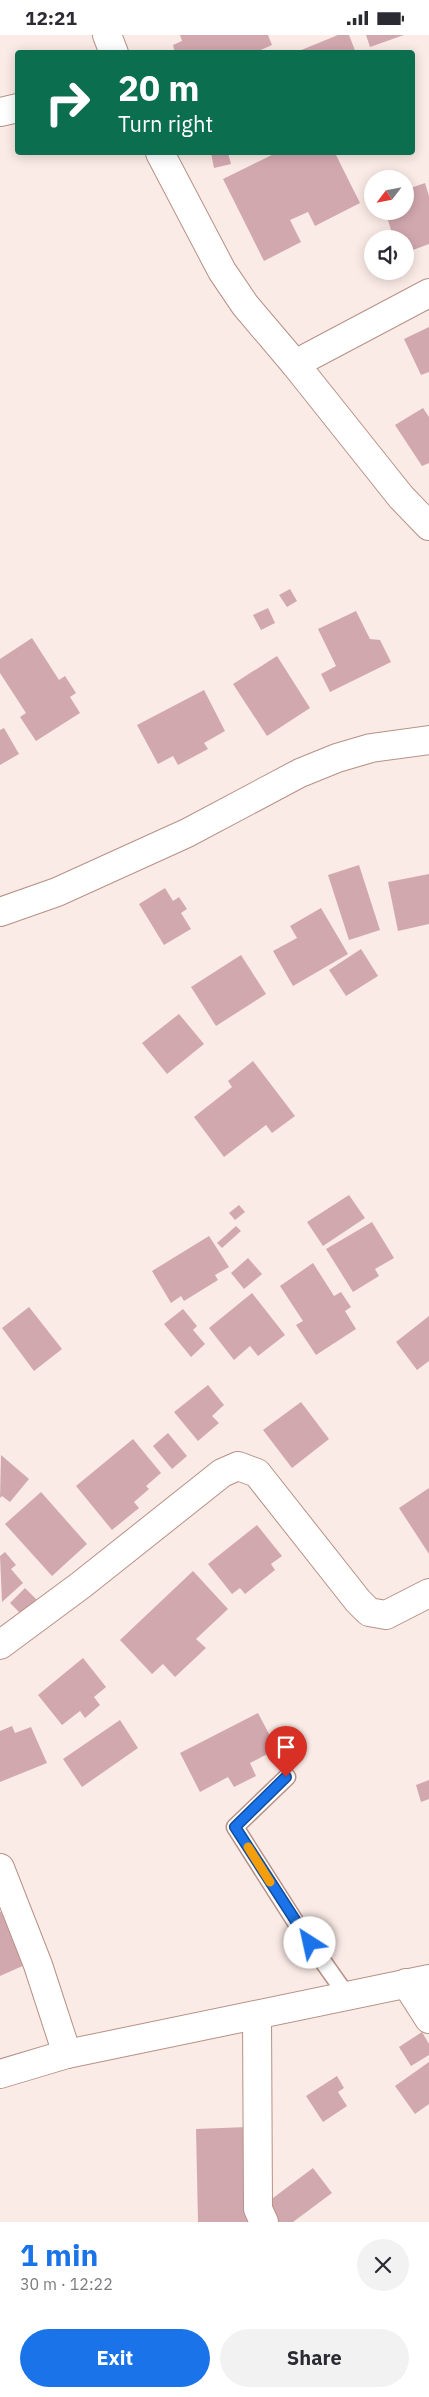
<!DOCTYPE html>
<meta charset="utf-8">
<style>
:root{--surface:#fff;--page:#f2f2f3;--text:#2b2b33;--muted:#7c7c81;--accent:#1a73e8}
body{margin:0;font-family:"IBM Plex Sans",sans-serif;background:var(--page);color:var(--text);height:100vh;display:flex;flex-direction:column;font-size:19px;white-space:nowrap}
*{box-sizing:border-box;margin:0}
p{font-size:16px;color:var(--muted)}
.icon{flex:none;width:28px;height:28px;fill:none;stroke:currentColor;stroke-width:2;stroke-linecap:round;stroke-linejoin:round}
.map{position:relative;height:2187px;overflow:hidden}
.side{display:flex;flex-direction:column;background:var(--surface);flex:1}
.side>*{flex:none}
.banner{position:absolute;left:15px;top:15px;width:400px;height:105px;border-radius:5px;box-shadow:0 2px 12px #0003;background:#0b6e4f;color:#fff;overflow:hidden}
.needle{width:32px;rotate:238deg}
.tools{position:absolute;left:364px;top:135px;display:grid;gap:10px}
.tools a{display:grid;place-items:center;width:50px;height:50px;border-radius:50%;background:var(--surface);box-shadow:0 2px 12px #0003;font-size:25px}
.pin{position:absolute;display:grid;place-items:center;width:42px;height:42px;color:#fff;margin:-51px -21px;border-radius:50% 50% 50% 0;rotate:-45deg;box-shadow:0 0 5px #0007}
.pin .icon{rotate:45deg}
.me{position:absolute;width:55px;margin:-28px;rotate:325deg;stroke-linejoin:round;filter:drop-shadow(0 0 4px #0008)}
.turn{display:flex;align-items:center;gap:18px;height:105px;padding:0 20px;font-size:22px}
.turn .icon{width:65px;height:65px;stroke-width:2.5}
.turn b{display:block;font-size:35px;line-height:42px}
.round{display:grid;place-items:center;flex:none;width:52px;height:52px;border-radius:26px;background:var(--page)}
.headline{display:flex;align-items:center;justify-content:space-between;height:85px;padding:0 20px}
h1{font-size:30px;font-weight:700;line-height:38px;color:var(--accent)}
.action{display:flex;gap:10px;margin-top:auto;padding:10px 20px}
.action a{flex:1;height:58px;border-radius:30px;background:var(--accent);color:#fff;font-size:20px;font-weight:700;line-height:58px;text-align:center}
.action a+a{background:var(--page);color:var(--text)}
.status{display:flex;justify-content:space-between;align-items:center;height:35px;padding:0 25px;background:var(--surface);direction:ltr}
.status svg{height:14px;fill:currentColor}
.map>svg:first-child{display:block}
</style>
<div class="status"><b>12:21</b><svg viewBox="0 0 49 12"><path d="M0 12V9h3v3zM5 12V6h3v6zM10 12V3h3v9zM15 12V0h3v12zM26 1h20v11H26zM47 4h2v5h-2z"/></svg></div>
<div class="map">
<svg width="429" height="2187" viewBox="0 0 429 2187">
<rect width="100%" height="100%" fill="#fbebe6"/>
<!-- building -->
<g fill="#d2a8af">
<path d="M180 0H268L272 10 254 18H175L173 10 182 6Z"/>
<path d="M338 0H349L356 18H294Z"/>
<path d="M366 0H404L370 12Z"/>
<path d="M211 118H228L231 129 214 133Z"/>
<path d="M276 118H335L360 168 315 191 308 177 290 185 301 207 264 226 223 144Z"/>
<path d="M425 148 429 161V209L405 218V204H394L385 176H405V155Z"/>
<path d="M429 292V337L421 340 404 304Z"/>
<path d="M423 373 429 382V428L422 431 395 390Z"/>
<path d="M290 554 297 566 287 572 279 560Z"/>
<path d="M268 573 275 588 261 595 253 580Z"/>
<path d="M356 576 370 604 380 605 391 627 330 657 321 639 336 631 318 594Z"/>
<path d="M32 603 59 645 65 641 76 658 70 662 80 678 36 706 20 682 26 678 0 638V624Z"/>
<path d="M277 621 310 673 267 701 233 649Z"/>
<path d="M204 655 225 696 204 708 208 714 178 730 173 721 158 729 137 690Z"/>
<path d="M4 693 19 719 0 730V695Z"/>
<path d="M359 830 380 895 349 905 328 840Z"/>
<path d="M429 839V889L398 896 388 847Z"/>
<path d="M165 853 173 866 179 862 187 874 181 878 191 894 164 910 139 869Z"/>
<path d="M321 873 348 919 293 951 273 916 297 903 290 891Z"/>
<path d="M361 914 378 941 346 961 329 935Z"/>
<path d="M241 920 266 959 216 991 191 952Z"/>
<path d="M179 979 204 1009 167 1039 142 1008Z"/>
<path d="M253 1026 295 1081 272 1098 266 1090 224 1122 194 1082 232 1052 228 1046Z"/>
<path d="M349 1160 365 1183 323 1211 307 1187Z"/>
<path d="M239 1170 245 1177 235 1185 229 1178Z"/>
<path d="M372 1187 394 1223 375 1234 379 1241 353 1257 326 1214Z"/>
<path d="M236 1191 241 1196 222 1213 217 1208Z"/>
<path d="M209 1201 229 1232 215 1240 218 1245 184 1266 181 1261 171 1268 152 1236Z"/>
<path d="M248 1223 262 1239 244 1254 231 1238Z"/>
<path d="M313 1228 334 1261 341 1257 351 1272 345 1276 356 1294 316 1320 296 1290 303 1286 280 1251Z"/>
<path d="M252 1258 285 1300 258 1321 250 1311 234 1325 209 1293Z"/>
<path d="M29 1272 62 1314 34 1336 2 1293Z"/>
<path d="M183 1274 197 1291 193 1295 205 1309 191 1322 164 1289Z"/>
<path d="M429 1281V1326L417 1335 396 1307Z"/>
<path d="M208 1350 224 1370 212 1381 219 1388 198 1406 174 1377Z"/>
<path d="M301 1367 329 1404 292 1433 263 1395Z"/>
<path d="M168 1398 187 1421 172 1434 153 1411Z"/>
<path d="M133 1404 161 1438 146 1451 149 1454 134 1467 139 1473 112 1495 76 1451Z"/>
<path d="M1 1420 29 1444 10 1467 2 1461 0 1463Z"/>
<path d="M429 1453V1519L399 1473Z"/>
<path d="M41 1457 87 1509 52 1541 5 1489Z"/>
<path d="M257 1490 282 1521 271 1529 275 1535 245 1559 240 1553 232 1559 208 1529Z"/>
<path d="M5 1517 16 1530 11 1534 23 1548 2 1567 0 1521Z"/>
<path d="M193 1536 228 1574 196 1604 206 1613 175 1642 163 1629 152 1639 120 1605Z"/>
<path d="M25 1553 37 1565 22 1580 10 1568Z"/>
<path d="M83 1623 106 1652 94 1662 100 1670 85 1683 80 1676 62 1690 38 1660Z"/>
<path d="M258 1678 277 1714 250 1728 256 1741 234 1752 228 1742 200 1757 180 1718Z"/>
<path d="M120 1685 138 1713 82 1752 63 1724Z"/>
<path d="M12 1691 15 1698 31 1692 47 1728 0 1747V1696Z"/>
<path d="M429 1745V1764L421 1767 416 1750Z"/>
<path d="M4 1875 27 1929 0 1941V1877Z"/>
<path d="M422 1997 429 2009V2020L411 2031 399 2012Z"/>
<path d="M429 2027V2069L415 2079 395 2051Z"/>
<path d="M337 2041 344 2053 338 2057 347 2071 323 2087 306 2061Z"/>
<path d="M247 2092 251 2187H198L196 2094Z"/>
<path d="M313 2133 332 2158 293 2187H279L265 2169Z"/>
</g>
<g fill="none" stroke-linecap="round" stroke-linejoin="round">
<defs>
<path id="service" d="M287 1742 235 1792 300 1894 348 1962"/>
<g id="minor">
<path d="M0 77 18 73"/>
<path d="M295 329 429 258"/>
<path d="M0 877 57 857 187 798 300 738 337 723 371 713 429 705"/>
<path d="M0 1610 81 1550 222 1438 238 1431 257 1438 358 1566 369 1577 386 1580 429 1558"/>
<path d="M0 1833 38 1930 67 2019"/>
<path d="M406 1948 429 1984"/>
<path d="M257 1980 258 2174 264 2187"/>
</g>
<g id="tertiary">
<path d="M107 0 114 18"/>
<path d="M160 118 222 236 245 270 295 329 401 462 429 491"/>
<path d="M0 2039 67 2019 429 1944"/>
</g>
</defs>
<!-- service casing -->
<use href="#service" stroke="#b79186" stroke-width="19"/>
<!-- minor casing -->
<use href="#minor" stroke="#b79186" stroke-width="30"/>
<!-- tertiary casing -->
<use href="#tertiary" stroke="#b79186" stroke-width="30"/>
<!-- service -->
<use href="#service" stroke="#fff" stroke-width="16"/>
<!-- minor -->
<use href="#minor" stroke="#fff" stroke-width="28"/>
<!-- tertiary -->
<use href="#tertiary" stroke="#fff" stroke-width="28"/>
</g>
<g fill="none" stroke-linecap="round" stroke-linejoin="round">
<defs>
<path id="route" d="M286 1742 235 1792 310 1908"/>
</defs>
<!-- route casing -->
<use href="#route" stroke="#114b97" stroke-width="12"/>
<!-- route -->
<use href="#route" stroke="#1a73e8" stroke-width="9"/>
<!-- slow -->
<path stroke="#f59e0b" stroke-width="9" d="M248 1812 270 1847"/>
</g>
</svg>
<div class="tools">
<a><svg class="needle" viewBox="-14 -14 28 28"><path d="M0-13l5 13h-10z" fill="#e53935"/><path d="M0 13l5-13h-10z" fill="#7c7c81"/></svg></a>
<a><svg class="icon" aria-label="sound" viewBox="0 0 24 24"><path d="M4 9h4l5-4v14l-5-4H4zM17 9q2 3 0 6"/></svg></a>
</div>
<div class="pin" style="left:286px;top:1742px;background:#d93025"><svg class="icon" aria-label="arrive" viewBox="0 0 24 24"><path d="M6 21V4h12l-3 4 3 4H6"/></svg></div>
<svg class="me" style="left:310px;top:1908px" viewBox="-20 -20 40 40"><circle r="19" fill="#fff"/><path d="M0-13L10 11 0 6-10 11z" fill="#1a73e8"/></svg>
<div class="banner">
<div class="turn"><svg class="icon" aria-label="right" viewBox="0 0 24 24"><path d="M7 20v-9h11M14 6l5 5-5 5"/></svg><div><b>20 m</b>Turn right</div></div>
</div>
</div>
<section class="side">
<div class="headline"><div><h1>1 min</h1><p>30 m · 12:22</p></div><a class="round"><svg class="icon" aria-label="close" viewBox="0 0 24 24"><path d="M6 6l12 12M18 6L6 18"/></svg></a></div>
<div class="action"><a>Exit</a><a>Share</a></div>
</section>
